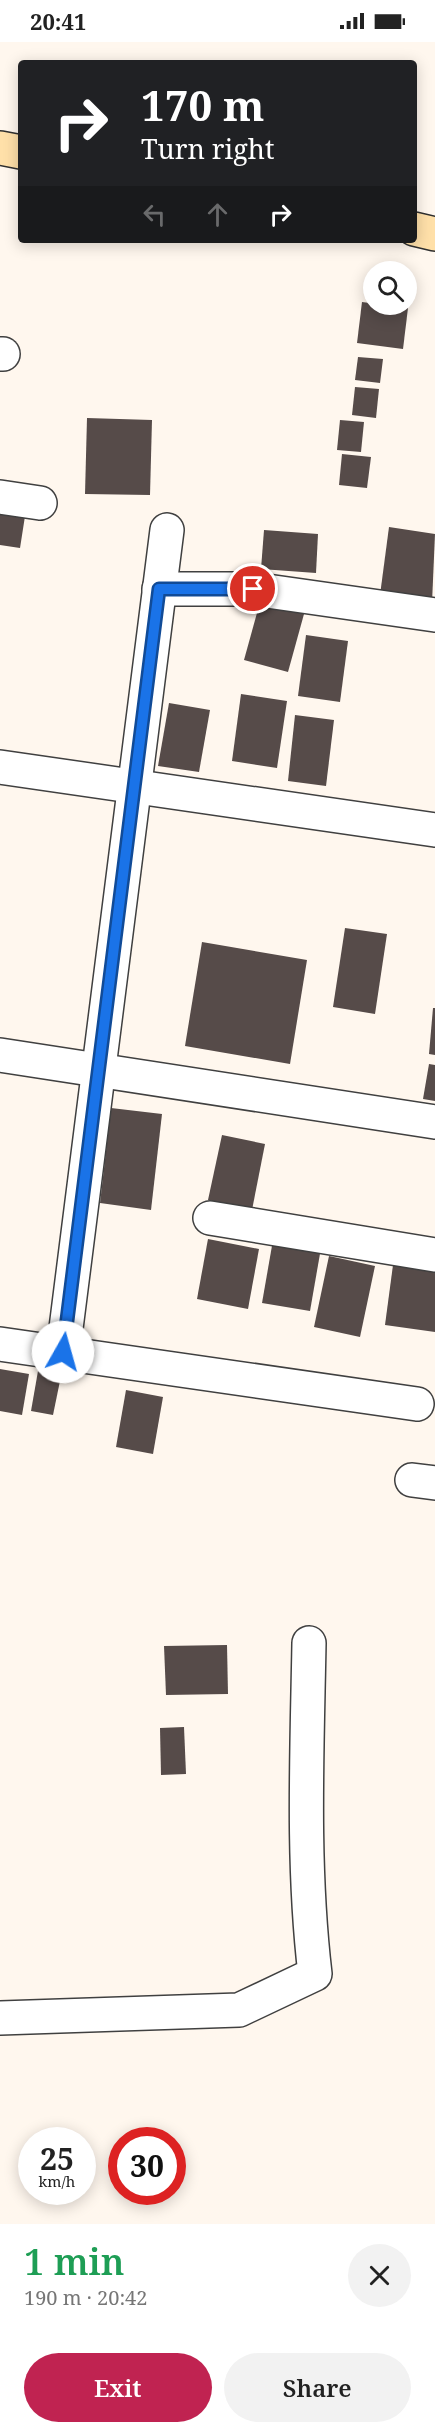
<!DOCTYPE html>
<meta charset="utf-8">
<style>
:root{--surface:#fff;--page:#f2f2f2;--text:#222;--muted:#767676;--accent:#c02351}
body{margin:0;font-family:"Noto Serif",serif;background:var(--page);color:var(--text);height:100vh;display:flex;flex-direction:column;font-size:22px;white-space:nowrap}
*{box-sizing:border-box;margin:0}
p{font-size:20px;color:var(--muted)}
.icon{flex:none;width:33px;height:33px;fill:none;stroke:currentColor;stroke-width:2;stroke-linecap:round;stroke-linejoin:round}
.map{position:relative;height:2182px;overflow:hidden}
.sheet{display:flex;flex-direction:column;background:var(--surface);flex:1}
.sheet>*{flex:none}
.hud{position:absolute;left:18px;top:18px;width:399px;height:183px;border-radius:6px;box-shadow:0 3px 15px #0003;background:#202124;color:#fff;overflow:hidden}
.fabs{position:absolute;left:363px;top:219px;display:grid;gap:12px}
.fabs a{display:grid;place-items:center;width:54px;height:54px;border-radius:50%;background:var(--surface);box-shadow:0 3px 15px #0003;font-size:30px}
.speed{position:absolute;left:18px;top:2085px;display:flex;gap:12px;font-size:30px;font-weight:700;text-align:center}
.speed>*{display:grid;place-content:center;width:78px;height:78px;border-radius:50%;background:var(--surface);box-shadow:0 3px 15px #0003;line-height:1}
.speed small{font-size:15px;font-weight:400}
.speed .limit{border:9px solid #d22;background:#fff;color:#111}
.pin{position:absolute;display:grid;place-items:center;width:51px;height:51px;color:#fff;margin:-26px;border:3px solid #fff;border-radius:50%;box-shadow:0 2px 6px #0007}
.me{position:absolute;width:66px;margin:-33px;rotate:7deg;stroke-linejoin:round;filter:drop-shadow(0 0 4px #0008)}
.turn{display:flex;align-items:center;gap:21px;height:126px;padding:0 24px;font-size:27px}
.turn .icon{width:78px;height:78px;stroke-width:2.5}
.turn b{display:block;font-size:42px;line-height:51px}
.lanes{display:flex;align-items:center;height:57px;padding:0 24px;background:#0003;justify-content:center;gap:30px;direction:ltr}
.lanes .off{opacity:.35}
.round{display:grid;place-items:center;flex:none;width:63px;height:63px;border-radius:32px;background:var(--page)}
.summary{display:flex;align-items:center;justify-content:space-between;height:102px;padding:0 24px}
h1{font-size:36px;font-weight:600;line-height:45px;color:#1e9e55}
.cta{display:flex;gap:12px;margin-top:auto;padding:12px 24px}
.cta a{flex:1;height:69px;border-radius:36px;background:var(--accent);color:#fff;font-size:24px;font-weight:600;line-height:69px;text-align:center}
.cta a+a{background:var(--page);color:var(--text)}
.status{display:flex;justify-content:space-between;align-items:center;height:42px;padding:0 30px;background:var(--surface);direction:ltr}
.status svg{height:16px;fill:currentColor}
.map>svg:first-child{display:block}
</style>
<div class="status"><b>20:41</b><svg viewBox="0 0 49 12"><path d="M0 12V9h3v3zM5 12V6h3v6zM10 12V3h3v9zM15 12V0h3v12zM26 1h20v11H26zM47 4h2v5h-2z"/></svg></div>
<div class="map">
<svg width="435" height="2182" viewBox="0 0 435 2182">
<rect width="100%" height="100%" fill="#fff7ee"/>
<!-- building -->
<g fill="#564b49">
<path d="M362 260 408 266 403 307 357 301Z"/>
<path d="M358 315 383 317 380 341 355 338Z"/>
<path d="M355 345 379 347 376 376 352 373Z"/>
<path d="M87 376 152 378 150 453 85 452Z"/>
<path d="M340 378 364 380 361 410 337 408Z"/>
<path d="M342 412 371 415 367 446 339 443Z"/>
<path d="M0 469 25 474 20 506 0 503Z"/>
<path d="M389 485 435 492 432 561 380 553Z"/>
<path d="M264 488 318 492 316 531 261 527Z"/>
<path d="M260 560 304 572 288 630 244 618Z"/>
<path d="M306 593 348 599 340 660 298 654Z"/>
<path d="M241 652 287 659 277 726 232 719Z"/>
<path d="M169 661 210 668 199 730 158 724Z"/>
<path d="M295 673 334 678 326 744 288 739Z"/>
<path d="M345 886 387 892 375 972 333 965Z"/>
<path d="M202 900 307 918 290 1022 185 1004Z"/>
<path d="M433 966H435V1013L429 1012Z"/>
<path d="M429 1022 435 1023V1059L423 1057Z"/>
<path d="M111 1066 162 1072 151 1168 100 1161Z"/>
<path d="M222 1093 265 1102 252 1168 208 1158Z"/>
<path d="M208 1197 259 1207 248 1267 197 1257Z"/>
<path d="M273 1198 321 1206 310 1269 262 1261Z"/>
<path d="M329 1214 375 1224 360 1295 314 1285Z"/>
<path d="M393 1223 435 1230V1290L385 1283Z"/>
<path d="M0 1327 29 1332 22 1373 0 1369Z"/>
<path d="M38 1329 61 1334 53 1373 31 1369Z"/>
<path d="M126 1348 163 1355 153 1412 116 1405Z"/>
<path d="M227 1603 228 1652 166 1653 164 1604Z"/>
<path d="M184 1685 186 1732 161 1733 160 1686Z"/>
</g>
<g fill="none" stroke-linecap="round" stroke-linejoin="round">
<defs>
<g id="minor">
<path d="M0 312H3"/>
<path d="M0 455 40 461"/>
<path d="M159 547H253L435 573"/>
<path d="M0 725 435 788"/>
<path d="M0 1013 435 1080"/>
<path d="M210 1176 435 1213"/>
<path d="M0 1302 417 1362"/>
<path d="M63 1310 167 488"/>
<path d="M412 1438 435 1441"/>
<path d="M0 1976 239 1968 315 1932C302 1822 307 1712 309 1601"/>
</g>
<g id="secondary">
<path d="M0 106 21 110"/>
<path d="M414 187 435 192"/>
</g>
</defs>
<!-- minor casing -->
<use href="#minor" stroke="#404040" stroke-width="36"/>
<!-- secondary casing -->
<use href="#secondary" stroke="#2f2f2f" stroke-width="36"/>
<!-- minor -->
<use href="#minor" stroke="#fff" stroke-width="33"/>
<!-- secondary -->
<use href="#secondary" stroke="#ffe0a9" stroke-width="33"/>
</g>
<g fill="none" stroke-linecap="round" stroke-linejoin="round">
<defs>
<path id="route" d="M63 1310 159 547H253"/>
</defs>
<!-- route casing -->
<use href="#route" stroke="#114b97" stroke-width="15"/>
<!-- route -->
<use href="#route" stroke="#1a73e8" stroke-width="10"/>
</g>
</svg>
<div class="fabs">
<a><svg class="icon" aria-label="search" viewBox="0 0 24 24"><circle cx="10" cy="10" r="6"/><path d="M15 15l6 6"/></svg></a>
</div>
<div class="speed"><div>25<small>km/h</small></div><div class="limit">30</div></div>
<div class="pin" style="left:253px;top:547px;background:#d93025"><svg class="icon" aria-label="arrive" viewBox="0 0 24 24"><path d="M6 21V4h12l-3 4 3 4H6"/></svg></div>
<svg class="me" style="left:63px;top:1310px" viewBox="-20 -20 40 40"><circle r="19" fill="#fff"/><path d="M0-13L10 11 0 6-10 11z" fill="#1a73e8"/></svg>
<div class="hud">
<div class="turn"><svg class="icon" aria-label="right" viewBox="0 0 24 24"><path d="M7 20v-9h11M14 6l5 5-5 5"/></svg><div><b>170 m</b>Turn right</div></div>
<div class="lanes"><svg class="icon off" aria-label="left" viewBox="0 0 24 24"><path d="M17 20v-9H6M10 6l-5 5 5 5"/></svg><svg class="icon off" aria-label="ahead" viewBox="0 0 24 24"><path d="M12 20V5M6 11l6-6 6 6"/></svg><svg class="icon" aria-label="right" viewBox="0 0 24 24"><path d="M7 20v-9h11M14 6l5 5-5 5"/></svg></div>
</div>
</div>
<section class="sheet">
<div class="summary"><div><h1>1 min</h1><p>190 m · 20:42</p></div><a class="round"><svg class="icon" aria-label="close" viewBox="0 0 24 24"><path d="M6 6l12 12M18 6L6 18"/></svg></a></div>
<div class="cta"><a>Exit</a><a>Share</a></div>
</section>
